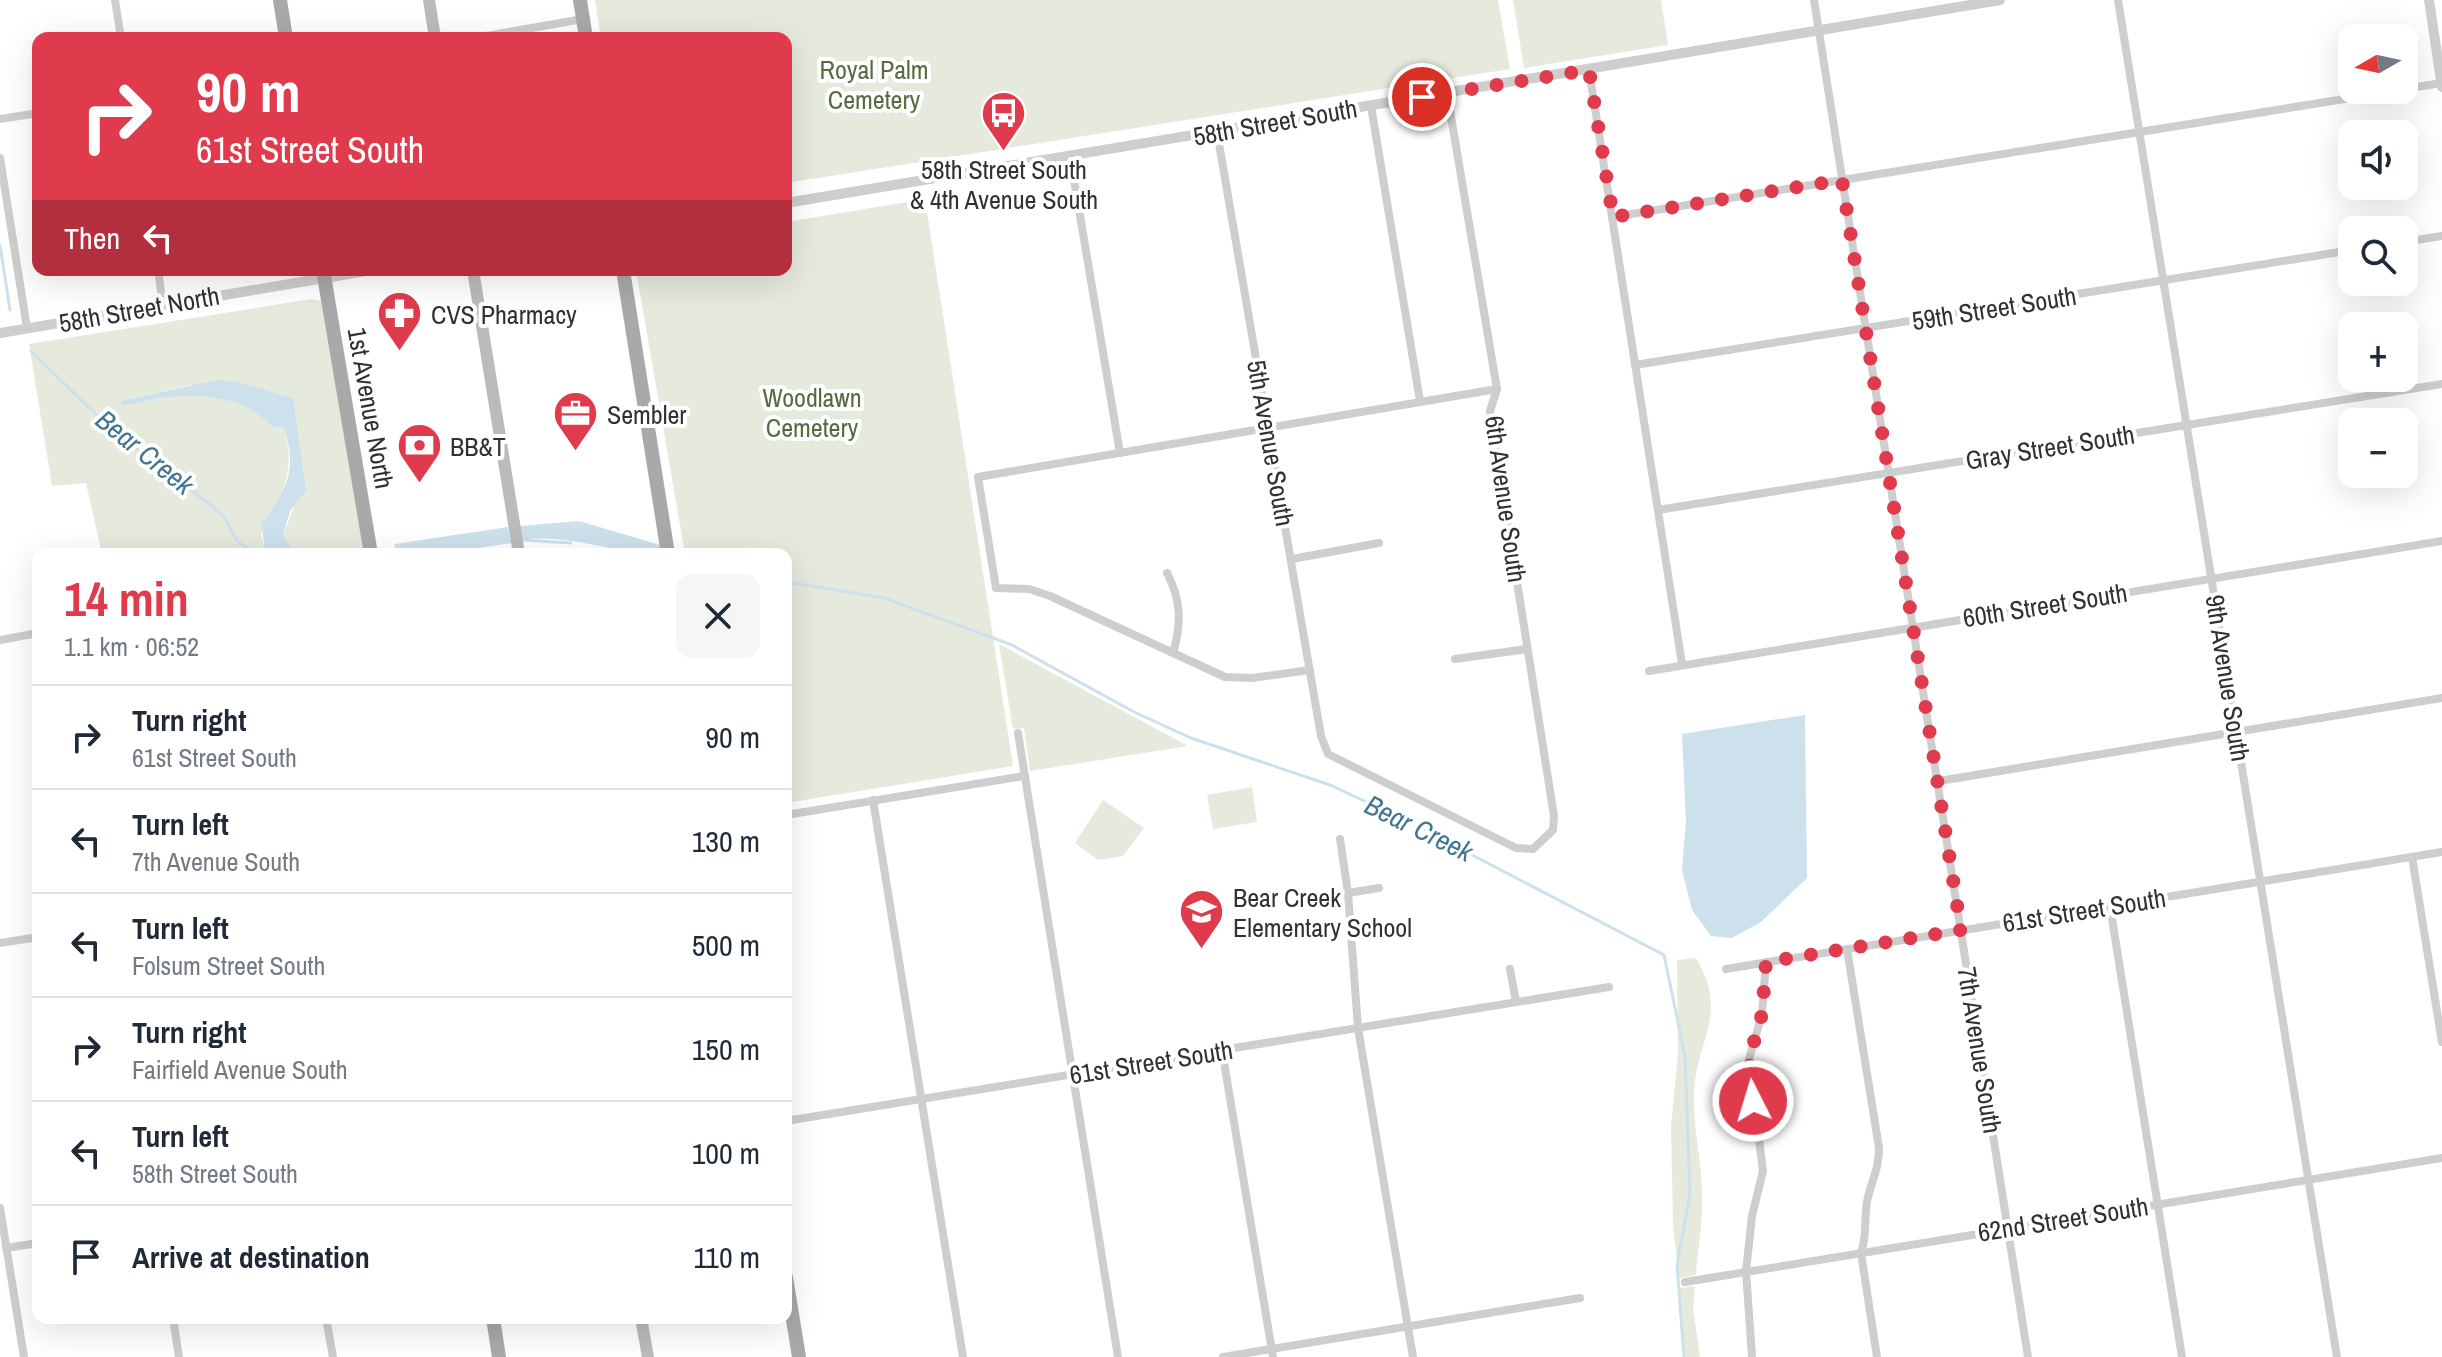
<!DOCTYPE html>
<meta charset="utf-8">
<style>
:root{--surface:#fff;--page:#f6f6f7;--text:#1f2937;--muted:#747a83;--line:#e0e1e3;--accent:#e03b4d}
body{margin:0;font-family:"Archivo Narrow",sans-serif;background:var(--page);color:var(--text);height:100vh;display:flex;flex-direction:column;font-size:30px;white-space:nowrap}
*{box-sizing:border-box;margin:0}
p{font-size:26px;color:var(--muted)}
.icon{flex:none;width:44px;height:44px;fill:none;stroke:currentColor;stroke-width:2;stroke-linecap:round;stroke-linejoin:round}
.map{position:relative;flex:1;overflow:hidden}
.side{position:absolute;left:32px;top:548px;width:760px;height:776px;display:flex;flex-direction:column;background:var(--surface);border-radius:16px;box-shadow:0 8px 32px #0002}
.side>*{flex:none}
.hud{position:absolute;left:32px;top:32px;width:760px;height:244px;border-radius:16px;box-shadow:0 8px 32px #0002;background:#e03b4d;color:#fff;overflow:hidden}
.needle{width:52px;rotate:261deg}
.controls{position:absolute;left:2338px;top:24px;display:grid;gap:16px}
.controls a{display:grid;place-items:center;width:80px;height:80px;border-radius:16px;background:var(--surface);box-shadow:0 8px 32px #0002;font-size:40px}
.pin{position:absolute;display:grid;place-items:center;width:68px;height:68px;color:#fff;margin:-34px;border:4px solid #fff;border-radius:50%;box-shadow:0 2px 8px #0007}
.me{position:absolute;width:88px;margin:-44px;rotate:355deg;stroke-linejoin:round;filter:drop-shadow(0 0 6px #0008)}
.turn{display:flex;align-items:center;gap:28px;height:168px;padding:0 32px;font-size:36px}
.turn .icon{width:104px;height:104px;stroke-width:2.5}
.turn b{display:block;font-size:56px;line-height:68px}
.then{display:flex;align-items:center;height:76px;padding:0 32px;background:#0003;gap:16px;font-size:30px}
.round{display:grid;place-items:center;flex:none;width:84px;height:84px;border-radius:16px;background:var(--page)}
.headline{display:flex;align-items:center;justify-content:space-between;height:136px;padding:0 32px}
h1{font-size:48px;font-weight:700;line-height:60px;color:var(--accent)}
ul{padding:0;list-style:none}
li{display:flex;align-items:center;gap:24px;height:104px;padding:0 32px;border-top:2px solid var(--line)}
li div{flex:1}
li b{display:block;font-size:30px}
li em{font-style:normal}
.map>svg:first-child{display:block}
</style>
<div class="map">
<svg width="2442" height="1357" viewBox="0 0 2442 1357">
<rect width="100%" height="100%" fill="#fff"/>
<!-- green -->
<g fill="#e5eadd">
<path d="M595 0H1498L1510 69 786 183V38H601Z"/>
<path d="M1513 0H1661L1668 45 1524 68Z"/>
<path d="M925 199 1013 766 786 803V554H685L636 270H786V222Z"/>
<path d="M312 299 322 301 365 554H296L283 535 296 502 293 398 190 385 121 401 122 405C136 405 147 400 160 398 203 392 242 396 273 427H283C298 468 281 500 261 535L264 547 251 554H102L86 483 52 486 29 344Z"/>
<path d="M999 644 1188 746 1030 771 1024 728 1013 729Z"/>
<path d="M1252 787 1257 822 1213 829 1207 795Z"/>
<path d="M1103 800 1144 828 1123 856 1098 860 1075 843Z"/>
<path d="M1696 958C1730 1015 1695 1041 1694 1095 1693 1128 1702 1161 1702 1194 1703 1221 1698 1248 1696 1275L1679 1278 1673 1225 1671 1126 1678 1054 1677 960Z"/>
<path d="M1679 1284 1680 1288 1695 1286 1693 1308 1700 1357H1683Z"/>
</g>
<!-- water -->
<g fill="#cde1ec">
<path d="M216 380 237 382 293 398 306 491 290 511 283 535 296 554H251L264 547 262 523C286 492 299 468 283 427H273C242 396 203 393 160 398 147 400 136 405 122 405L120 401Z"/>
<path d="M579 521 660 545 662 554C615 554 568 533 522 540L520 526Z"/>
<path d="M508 527 511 541 434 554H394L395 544Z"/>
<path d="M1805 715 1807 878 1761 922 1732 938 1711 936 1692 910 1682 870 1686 822 1682 734Z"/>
</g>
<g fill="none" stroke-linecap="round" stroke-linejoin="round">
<!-- stream -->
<g stroke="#cde1ec" stroke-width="3">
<path d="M0 245 10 310"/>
<path d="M31 351 113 431 208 503 224 517 237 541 257 554"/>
<path d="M522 540 571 543"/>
<path d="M467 548 515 541"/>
<path d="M786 582 884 598 1012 645 1134 712 1191 738 1330 785 1403 819 1664 955 1685 1056 1690 1194 1677 1265 1684 1357"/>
</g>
<!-- minor -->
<g stroke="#cecece" stroke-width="8">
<path d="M115 0 121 38"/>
<path d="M1814 0 2028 1357"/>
<path d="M2118 0 2337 1357"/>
<path d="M474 38 583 19"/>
<path d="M1589 70 1682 664"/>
<path d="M2404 89 2442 83"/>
<path d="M1371 106 1420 401"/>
<path d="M0 119 38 113"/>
<path d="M1217 132 1321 736 1328 754 1516 848 1533 849 1553 830 1554 816 1490 411 1497 389 1447 93"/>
<path d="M1070 156 1120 453"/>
<path d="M0 158 27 328"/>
<path d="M1613 217 2400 90"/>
<path d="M2404 242 2442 236"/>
<path d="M158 270 163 306"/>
<path d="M1635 365 2352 250"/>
<path d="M1658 510 2442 384"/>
<path d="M1292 559 1379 543"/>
<path d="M1167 573C1181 600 1182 623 1173 653"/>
<path d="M0 640 38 633"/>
<path d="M1455 659 1527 649"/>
<path d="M1310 670 1252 678 1225 677 1050 596 1029 589 996 588 978 477 1497 389"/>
<path d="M1649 671 2442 541"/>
<path d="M1018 733 1118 1357"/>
<path d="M1939 781 2442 698"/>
<path d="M873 800 963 1357"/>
<path d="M786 815 1024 776"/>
<path d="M1340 839 1348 893 1358 1028 1413 1357"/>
<path d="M2412 857 2442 1042"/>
<path d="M1348 893 1379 888"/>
<path d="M2110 906 2182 1357"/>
<path d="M0 943 38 937"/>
<path d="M1847 949 1879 1148C1879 1167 1873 1178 1868 1197 1863 1216 1868 1234 1861 1253L1877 1357"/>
<path d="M1510 969 1516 1002"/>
<path d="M1726 969 2442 852"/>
<path d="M1222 1050 1273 1357"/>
<path d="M786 1121 1609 987"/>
<path d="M0 1208 24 1357"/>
<path d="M6 1248 38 1243"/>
<path d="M1685 1282 2442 1158"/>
<path d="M173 1318 179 1357"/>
<path d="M326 1318 333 1357"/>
<path d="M1223 1357 1580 1298"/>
<path d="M1752 1357 1746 1271 1752 1216 1763 1171 1749 1059 1762 1014 1766 962"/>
</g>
<!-- tertiary -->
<g stroke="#cecece" stroke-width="10">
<path d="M2429 0 2442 87"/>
<path d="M786 203 2000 0"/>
<path d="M0 333 372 270"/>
</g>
<!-- secondary -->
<g stroke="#bbb" stroke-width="12">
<path d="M429 0 435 38"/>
<path d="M473 270 519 554"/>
<path d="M641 1318 648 1357"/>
</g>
<!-- primary -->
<g stroke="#a9a9a9" stroke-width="14">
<path d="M280 0 286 38"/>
<path d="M580 0 586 38"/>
<path d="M323 270 371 554"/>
<path d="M623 270 668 554"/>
<path d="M786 1277 799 1357"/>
<path d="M493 1318 499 1357"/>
</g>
</g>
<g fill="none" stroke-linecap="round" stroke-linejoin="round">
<!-- route -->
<path stroke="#e03b4d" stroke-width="14" stroke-dasharray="0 25.2" d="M1422 97 1589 70 1613 217 1842 180 1961 930 1766 962 1762 1014 1749 1059 1753 1101"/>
</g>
<!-- icons -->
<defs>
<symbol id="bus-pin" viewBox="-11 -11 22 30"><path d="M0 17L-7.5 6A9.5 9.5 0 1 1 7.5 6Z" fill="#e03b4d" stroke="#fff"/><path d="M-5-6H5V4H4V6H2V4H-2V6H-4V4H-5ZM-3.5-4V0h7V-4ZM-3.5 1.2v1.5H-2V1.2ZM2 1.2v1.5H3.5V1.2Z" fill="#fff"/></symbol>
<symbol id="pharmacy-pin" viewBox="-11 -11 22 30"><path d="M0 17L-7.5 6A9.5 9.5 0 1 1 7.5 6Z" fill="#e03b4d" stroke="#fff"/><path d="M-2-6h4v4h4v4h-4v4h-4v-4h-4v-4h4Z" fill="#fff"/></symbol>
<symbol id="office-pin" viewBox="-11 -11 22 30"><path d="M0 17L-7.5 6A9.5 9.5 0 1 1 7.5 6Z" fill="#e03b4d" stroke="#fff"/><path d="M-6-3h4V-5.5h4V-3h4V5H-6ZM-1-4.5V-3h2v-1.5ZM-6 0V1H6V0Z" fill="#fff"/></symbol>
<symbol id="bank-pin" viewBox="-11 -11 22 30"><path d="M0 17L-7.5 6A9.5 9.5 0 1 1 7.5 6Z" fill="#e03b4d" stroke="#fff"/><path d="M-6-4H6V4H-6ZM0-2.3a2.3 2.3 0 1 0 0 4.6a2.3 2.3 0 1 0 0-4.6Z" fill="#fff"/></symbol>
<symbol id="school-pin" viewBox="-11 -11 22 30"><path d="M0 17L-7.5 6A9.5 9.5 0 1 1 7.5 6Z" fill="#e03b4d" stroke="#fff"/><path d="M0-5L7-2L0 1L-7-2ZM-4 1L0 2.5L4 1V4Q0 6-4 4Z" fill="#fff"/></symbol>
</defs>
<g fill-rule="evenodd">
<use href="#bus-pin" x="978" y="88" width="51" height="69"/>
<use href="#pharmacy-pin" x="374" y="288" width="51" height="69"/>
<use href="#office-pin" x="550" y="388" width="51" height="69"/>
<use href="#bank-pin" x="394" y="420" width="51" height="69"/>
<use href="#school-pin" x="1176" y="886" width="51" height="69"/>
</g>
<g text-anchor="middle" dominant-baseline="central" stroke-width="8" stroke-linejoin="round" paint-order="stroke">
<!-- park labels -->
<g font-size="26" fill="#566c3f" stroke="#fff">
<text x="874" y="69">Royal Palm<tspan x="874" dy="30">Cemetery</tspan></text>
<text x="812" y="397">Woodlawn<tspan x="812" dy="30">Cemetery</tspan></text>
</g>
<!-- street labels -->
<g font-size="26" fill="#313131" stroke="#fff">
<text transform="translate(1275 122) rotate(-10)">58th Street South</text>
<text transform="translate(1994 308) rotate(-9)">59th Street South</text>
<text transform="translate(139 309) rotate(-10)">58th Street North</text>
<text transform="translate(371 408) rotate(80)">1st Avenue North</text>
<text transform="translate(1271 443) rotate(80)">5th Avenue South</text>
<text transform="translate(2050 447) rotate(-9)">Gray Street South</text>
<text transform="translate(1506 499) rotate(82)">6th Avenue South</text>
<text transform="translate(2045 605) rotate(-9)">60th Street South</text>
<text transform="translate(2228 678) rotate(81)">9th Avenue South</text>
<text transform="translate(2084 910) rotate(-9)">61st Street South</text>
<text transform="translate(1980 1050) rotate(81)">7th Avenue South</text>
<text transform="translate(1151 1062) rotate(-9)">61st Street South</text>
<text transform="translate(2063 1219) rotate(-9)">62nd Street South</text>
</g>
<!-- poi labels -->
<g font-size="26" fill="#313131" stroke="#fff" text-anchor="start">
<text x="1004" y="169" text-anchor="middle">58th Street South<tspan x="1004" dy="30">&amp; 4th Avenue South</tspan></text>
<text x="431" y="314">CVS Pharmacy</text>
<text x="607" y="414">Sembler</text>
<text x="450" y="446">BB&amp;T</text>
<text x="1233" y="897">Bear Creek<tspan x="1233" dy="30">Elementary School</tspan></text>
</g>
<!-- water labels -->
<g font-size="28" font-style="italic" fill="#417592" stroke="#fff">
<text transform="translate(145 452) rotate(39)">Bear Creek</text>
<text transform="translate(1419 828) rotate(26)">Bear Creek</text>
</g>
</g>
</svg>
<div class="controls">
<a><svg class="needle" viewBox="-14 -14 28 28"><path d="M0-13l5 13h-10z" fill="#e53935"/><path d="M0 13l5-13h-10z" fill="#747a83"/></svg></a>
<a><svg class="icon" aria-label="sound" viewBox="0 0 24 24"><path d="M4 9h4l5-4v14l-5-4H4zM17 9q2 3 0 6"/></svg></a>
<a><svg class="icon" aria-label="search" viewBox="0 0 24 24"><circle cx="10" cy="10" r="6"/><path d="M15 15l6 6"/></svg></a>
<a>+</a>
<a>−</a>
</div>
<div class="pin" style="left:1422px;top:97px;background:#d93025"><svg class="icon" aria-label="arrive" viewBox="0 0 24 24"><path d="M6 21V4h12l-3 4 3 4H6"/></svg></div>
<svg class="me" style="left:1753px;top:1101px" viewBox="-20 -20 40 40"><circle r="17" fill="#e03b4d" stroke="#fff" stroke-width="3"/><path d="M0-11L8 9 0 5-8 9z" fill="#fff"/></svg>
<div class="hud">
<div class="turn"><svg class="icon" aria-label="right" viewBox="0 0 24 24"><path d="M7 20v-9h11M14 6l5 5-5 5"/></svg><div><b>90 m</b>61st Street South</div></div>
<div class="then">Then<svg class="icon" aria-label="left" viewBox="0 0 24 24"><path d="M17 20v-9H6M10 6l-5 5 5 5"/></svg></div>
</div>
<section class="side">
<div class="headline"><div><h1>14 min</h1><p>1.1 km · 06:52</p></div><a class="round"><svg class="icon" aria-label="close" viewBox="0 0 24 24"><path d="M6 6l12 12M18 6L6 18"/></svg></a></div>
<ul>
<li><svg class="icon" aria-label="right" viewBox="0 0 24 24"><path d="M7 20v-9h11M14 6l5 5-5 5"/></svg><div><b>Turn right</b><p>61st Street South</p></div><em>90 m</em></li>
<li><svg class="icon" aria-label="left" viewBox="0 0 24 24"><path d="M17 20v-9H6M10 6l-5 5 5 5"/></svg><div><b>Turn left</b><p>7th Avenue South</p></div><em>130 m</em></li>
<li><svg class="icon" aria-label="left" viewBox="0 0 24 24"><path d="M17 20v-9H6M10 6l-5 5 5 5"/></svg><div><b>Turn left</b><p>Folsum Street South</p></div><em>500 m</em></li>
<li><svg class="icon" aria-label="right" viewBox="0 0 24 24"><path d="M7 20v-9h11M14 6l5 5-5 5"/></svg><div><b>Turn right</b><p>Fairfield Avenue South</p></div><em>150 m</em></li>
<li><svg class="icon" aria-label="left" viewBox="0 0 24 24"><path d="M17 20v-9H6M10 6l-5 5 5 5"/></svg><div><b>Turn left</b><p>58th Street South</p></div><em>100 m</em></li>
<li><svg class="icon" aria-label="arrive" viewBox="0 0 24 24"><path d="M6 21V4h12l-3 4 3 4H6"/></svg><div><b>Arrive at destination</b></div><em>110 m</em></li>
</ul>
</section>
</div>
